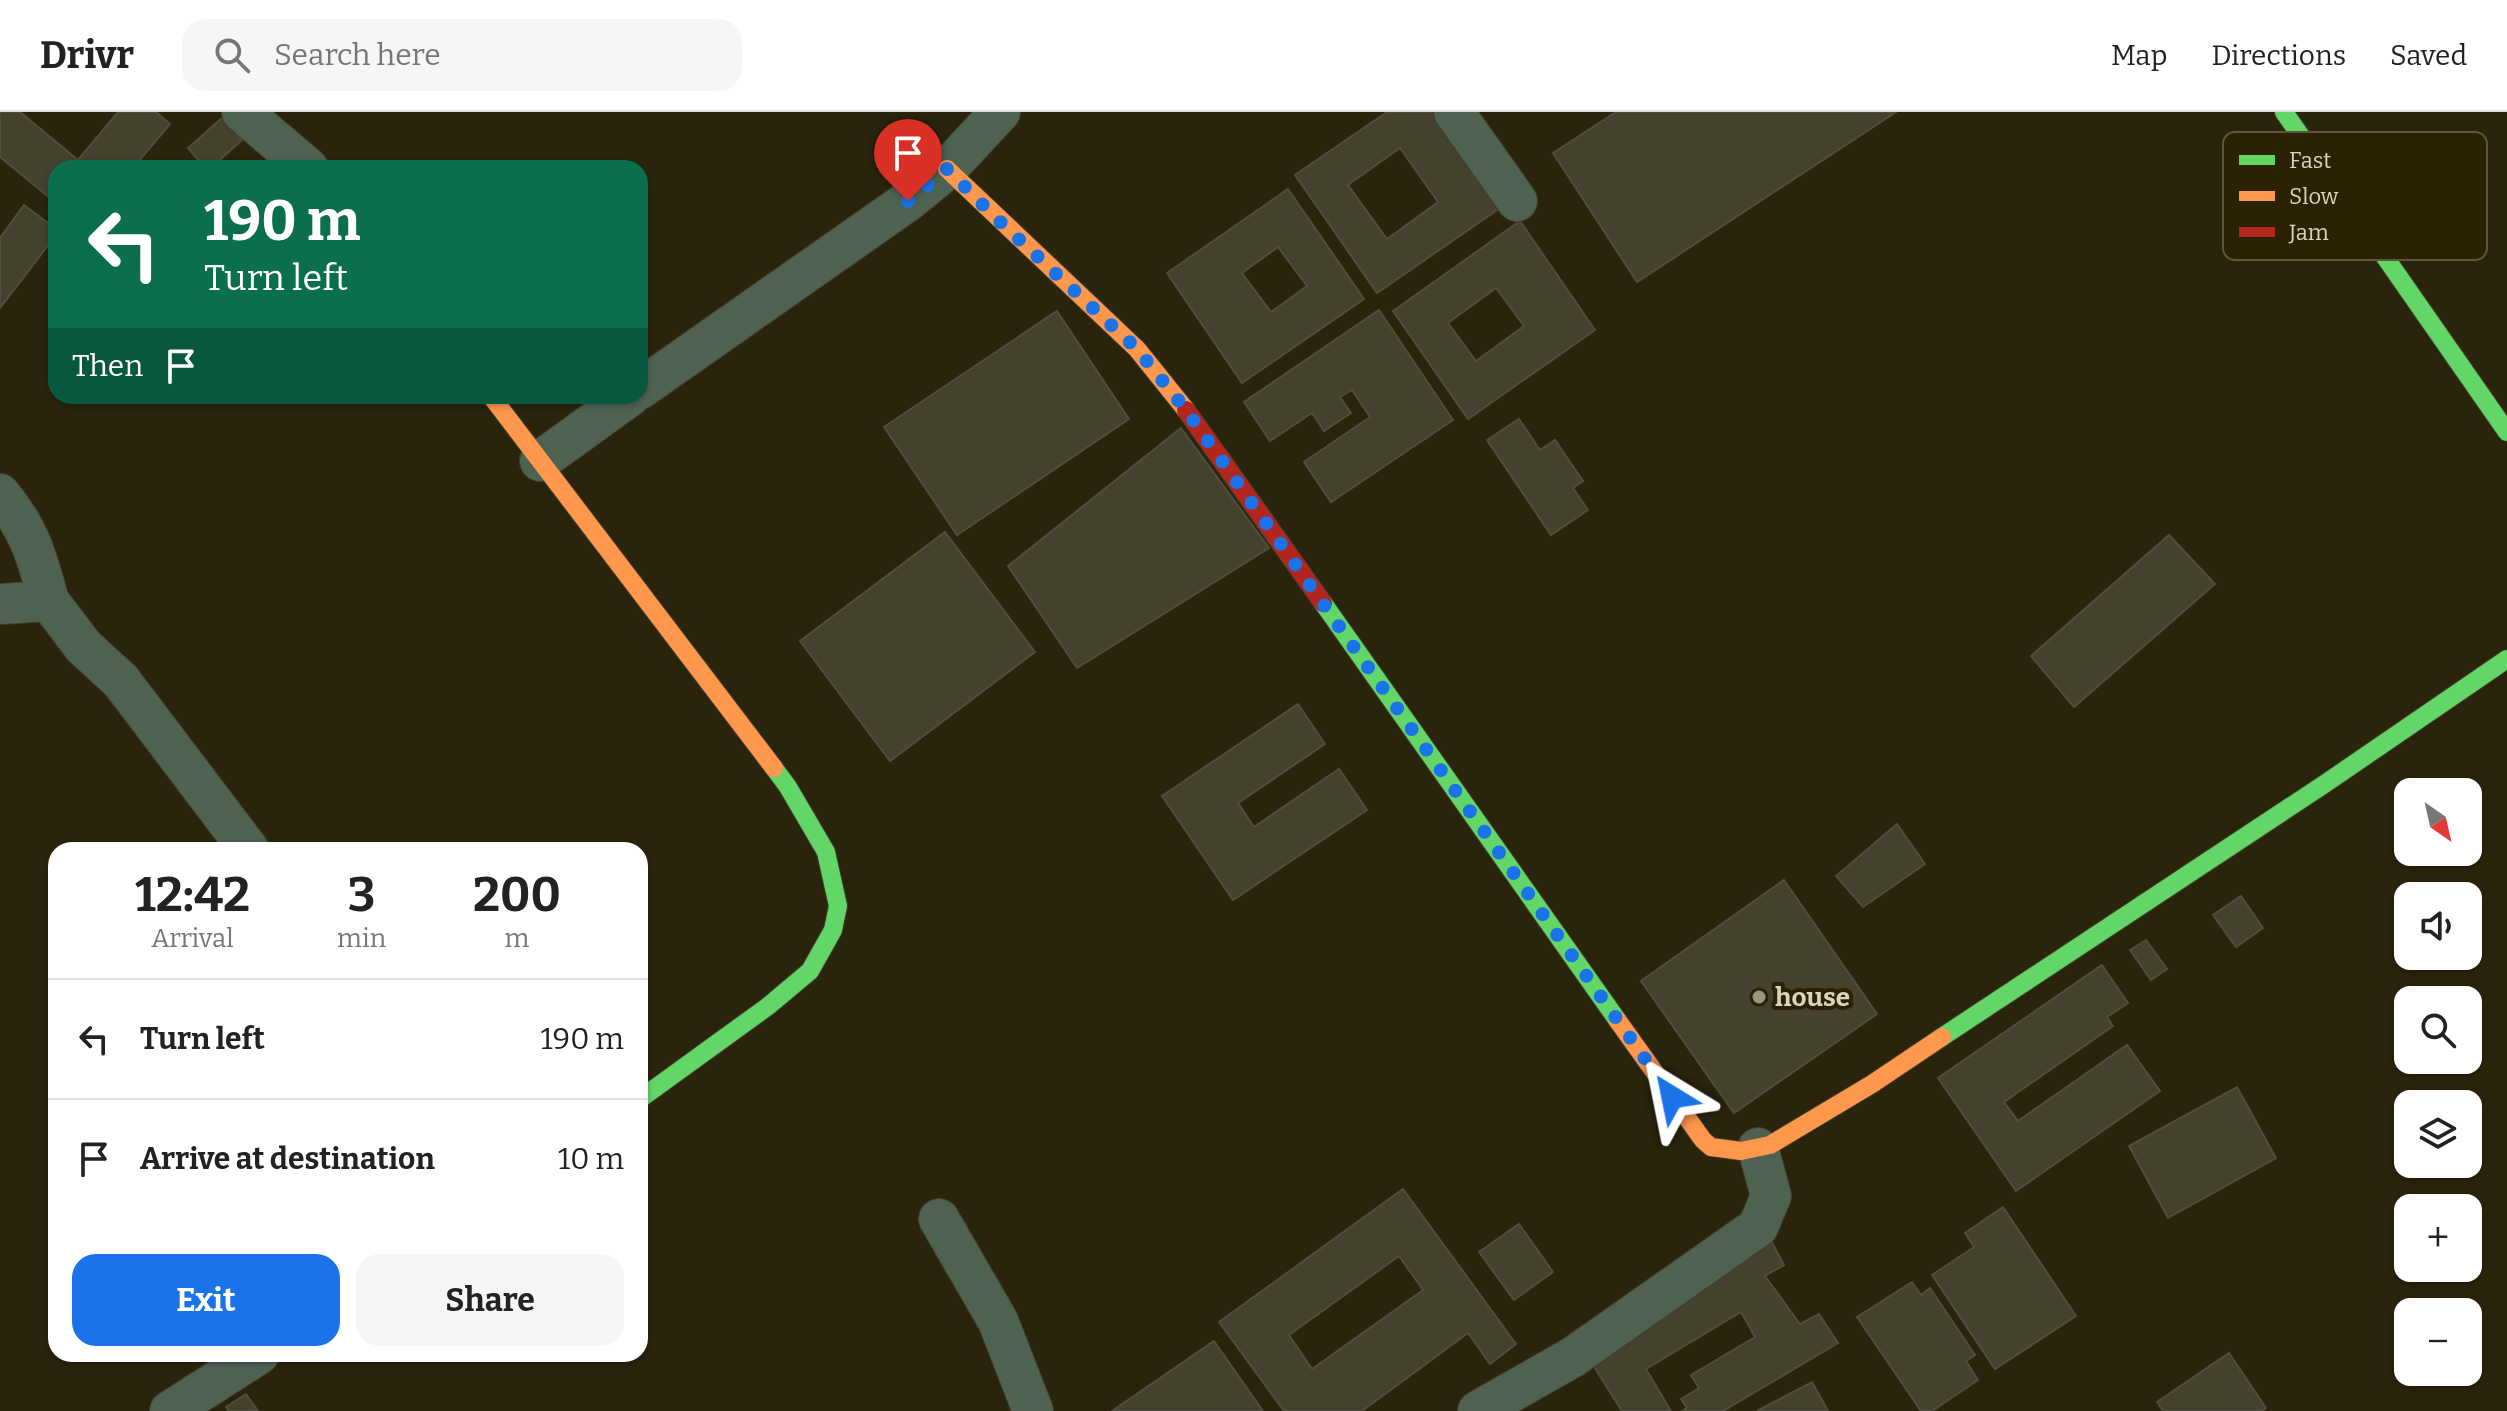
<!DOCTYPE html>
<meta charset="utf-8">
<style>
:root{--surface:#fff;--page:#f6f6f6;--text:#222;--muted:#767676;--line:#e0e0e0;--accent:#1a73e8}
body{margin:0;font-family:Bitter,serif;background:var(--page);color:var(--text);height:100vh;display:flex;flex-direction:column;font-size:30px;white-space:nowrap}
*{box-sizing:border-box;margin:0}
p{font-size:26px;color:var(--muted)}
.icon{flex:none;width:44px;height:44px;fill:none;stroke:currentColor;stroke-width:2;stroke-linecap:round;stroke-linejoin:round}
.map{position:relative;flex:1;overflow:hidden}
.drawer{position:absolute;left:48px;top:730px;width:600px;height:520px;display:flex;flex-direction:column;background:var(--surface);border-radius:24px;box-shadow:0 2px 6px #0004}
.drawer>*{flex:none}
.banner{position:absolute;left:48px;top:48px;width:600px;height:244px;border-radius:24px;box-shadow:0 2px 6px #0004;background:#0b6e4f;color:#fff;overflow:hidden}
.needle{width:52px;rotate:146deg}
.buttons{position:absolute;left:2394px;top:666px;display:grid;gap:16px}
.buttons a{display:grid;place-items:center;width:88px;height:88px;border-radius:16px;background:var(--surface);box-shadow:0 2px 6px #0004;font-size:40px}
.pin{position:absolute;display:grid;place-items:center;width:68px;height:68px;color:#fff;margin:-82px -34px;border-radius:50% 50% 50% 0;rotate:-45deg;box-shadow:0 0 8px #0007}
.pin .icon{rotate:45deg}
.me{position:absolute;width:88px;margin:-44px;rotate:325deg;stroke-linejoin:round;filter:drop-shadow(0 0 6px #0008)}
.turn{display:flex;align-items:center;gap:28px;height:168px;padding:0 24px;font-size:36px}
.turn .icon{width:104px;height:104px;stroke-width:2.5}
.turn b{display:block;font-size:56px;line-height:68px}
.then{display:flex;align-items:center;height:76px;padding:0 24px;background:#0003;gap:16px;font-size:30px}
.eta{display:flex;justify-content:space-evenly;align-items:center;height:136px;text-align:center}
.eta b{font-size:48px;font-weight:700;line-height:56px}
.button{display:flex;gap:16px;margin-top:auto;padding:16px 24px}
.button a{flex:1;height:92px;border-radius:24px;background:var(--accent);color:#fff;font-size:32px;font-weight:700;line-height:92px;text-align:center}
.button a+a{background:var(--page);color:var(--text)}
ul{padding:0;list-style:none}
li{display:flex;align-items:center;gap:24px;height:120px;padding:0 24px;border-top:2px solid var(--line)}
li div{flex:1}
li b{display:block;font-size:30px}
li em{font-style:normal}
header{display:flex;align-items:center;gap:48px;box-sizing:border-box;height:112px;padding:0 40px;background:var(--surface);border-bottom:2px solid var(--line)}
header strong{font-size:38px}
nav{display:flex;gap:44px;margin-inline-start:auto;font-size:28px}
.search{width:560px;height:72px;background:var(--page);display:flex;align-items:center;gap:20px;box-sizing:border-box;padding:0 28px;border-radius:24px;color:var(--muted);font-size:30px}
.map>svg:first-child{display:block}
</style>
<header>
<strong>Drivr</strong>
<div class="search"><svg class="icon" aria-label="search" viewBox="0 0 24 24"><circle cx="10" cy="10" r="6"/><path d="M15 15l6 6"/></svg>Search here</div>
<nav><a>Map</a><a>Directions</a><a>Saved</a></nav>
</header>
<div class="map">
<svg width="2507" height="1299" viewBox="0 0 2507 1299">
<rect width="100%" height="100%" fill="#2a240d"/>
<!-- building -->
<g fill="#44412f" stroke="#4f4d3b" stroke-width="2" fill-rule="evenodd">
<path d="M0 0H20L78 48 118 0H156L170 12 133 56H56V91L0 45Z"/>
<path d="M1387 0H1437L1503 94 1377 181 1295 63ZM1400 36 1438 90 1387 127 1348 73Z"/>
<path d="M1616 0H1896L1637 170 1553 41Z"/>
<path d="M222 6 242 28 211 56H205L188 36Z"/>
<path d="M1288 77 1364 187 1242 271 1167 161ZM1278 135 1307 174 1271 200 1242 161Z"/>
<path d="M24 93 56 117V123L0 196V126Z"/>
<path d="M1520 109 1595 218 1468 307 1393 199ZM1496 176 1524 214 1476 249 1448 211Z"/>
<path d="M1379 198 1453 308 1331 390 1304 350 1370 305 1352 278 1340 285 1351 301 1324 319 1312 301 1270 329 1244 290Z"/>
<path d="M1057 199 1129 307 957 423 884 315Z"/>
<path d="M1519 307 1540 338 1555 328 1583 369 1573 376 1588 398 1551 423 1487 328Z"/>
<path d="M1181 316 1269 436 1077 556 1008 454Z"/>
<path d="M945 420 1035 540 890 649 800 529Z"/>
<path d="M2169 423 2215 472 2074 595 2031 544Z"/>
<path d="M1298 592 1325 632 1238 691 1254 715 1339 657 1367 698 1233 788 1162 684Z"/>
<path d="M1897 712 1925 752 1863 795 1836 764Z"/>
<path d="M1784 768 1877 902 1734 1001 1641 869Z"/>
<path d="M2241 784 2263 816 2236 835 2213 803Z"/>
<path d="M2146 828 2167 857 2151 868 2130 838Z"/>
<path d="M2102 853 2128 891 2107 905 2113 914 2004 990 2018 1009 2127 933 2160 979 2016 1079 1938 966Z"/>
<path d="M2237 975 2276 1046 2168 1106 2129 1034Z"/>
<path d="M1403 1077 1516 1232 1490 1252 1468 1221 1362 1299H1284L1219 1210ZM1399 1144 1423 1178 1312 1257 1289 1223Z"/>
<path d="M2003 1095 2076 1204 1995 1257 1932 1163 1974 1135 1965 1121Z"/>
<path d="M1519 1112 1553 1160 1514 1188 1479 1140Z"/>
<path d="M1767 1121 1784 1153 1765 1164 1800 1212 1819 1202 1838 1231 1723 1299H1682L1687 1296 1681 1287 1699 1276 1691 1263 1755 1225 1741 1200 1646 1257 1671 1299H1622L1586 1242Z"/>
<path d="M1912 1170 1921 1183 1930 1176 1975 1243 1966 1249 1978 1268 1932 1299H1921L1857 1205Z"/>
<path d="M1214 1229 1263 1299H1112Z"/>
<path d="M2229 1241 2266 1296 2262 1299H2163L2157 1290Z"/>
<path d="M1812 1270 1828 1299H1757Z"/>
<path d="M246 1282 258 1299H229L226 1295Z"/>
</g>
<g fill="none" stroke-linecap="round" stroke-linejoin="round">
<defs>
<g id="street">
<path d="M242 0 308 56"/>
<path d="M1454 0 1517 89"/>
<path d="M640 277 908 89 947 57 1000 0"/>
<path d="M540 349 630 284"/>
<path d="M0 382C31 420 36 443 49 489"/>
<path d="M0 492 49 489 83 534 121 569 249 738"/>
<path d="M939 1107 998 1209 1033 1299"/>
<path d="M170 1299 259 1242"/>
<path d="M1478 1299 1573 1245 1758 1115 1771 1084 1758 1036"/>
</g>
<g id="fast">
<path d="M2284 0 2507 320"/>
<path d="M1323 491 1618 909"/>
<path d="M1942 925 2326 671 2507 547"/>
<path d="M640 987 767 895 810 859 833 818 838 794 826 740 788 675 774 656"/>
</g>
<g id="slow">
<path d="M947 57 1137 237 1186 298"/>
<path d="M491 284 774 656"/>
<path d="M1618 909 1703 1028 1711 1035 1741 1039 1770 1033 1872 972 1942 925"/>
</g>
<path id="jam" d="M1186 298 1323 491"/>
</defs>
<!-- street casing -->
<use href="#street" stroke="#443e2c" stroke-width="42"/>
<!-- fast casing -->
<use href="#fast" stroke="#443e2c" stroke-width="20"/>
<!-- slow casing -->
<use href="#slow" stroke="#443e2c" stroke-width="20"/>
<!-- jam casing -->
<use href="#jam" stroke="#443e2c" stroke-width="20"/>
<!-- street -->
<use href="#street" stroke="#4f6252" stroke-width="40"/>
<!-- fast -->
<use href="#fast" stroke="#63d668" stroke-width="18"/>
<!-- slow -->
<use href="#slow" stroke="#ff974d" stroke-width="18"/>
<!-- jam -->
<use href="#jam" stroke="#b3261e" stroke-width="18"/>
</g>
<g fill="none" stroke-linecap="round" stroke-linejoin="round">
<!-- route -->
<path stroke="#1a73e8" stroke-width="14" stroke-dasharray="0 25.2" d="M908 89 947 57 996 106 1137 237 1186 298 1672 985"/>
</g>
<!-- markers -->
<circle fill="#9c967f" stroke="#2b2203" stroke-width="3" cx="1759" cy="885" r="8"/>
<g text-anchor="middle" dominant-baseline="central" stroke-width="8" stroke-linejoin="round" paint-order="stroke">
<!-- poi labels -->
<g font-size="26" font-weight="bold" fill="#dad3bd" stroke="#2b2203" text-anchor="start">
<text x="1775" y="885">house</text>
</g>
</g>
<!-- legend -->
<rect x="2223" y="20" width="264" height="128" rx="12" fill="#2b2203" stroke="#60573b" stroke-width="2"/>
<rect x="2239" y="43" width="36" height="10" fill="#63d668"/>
<rect x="2239" y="79" width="36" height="10" fill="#ff974d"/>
<rect x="2239" y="115" width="36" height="10" fill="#b3261e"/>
<g font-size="22" fill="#dad3bd">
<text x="2289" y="56">Fast</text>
<text x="2289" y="92">Slow</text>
<text x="2289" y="128">Jam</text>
</g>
</svg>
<div class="buttons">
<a><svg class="needle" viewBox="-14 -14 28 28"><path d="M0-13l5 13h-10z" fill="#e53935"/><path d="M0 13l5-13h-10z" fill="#767676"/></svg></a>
<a><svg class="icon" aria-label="sound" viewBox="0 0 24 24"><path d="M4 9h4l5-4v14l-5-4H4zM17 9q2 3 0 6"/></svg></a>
<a><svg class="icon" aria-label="search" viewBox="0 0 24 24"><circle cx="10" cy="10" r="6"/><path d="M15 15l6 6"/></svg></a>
<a><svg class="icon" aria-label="layers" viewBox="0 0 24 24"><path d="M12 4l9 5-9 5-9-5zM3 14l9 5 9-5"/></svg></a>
<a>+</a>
<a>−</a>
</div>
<div class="pin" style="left:908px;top:89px;background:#d93025"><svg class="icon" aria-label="arrive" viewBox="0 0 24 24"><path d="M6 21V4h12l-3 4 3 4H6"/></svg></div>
<svg class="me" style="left:1672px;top:985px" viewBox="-20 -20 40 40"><path d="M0-17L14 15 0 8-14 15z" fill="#1a73e8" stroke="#fff" stroke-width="4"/></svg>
<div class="banner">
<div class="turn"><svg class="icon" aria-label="left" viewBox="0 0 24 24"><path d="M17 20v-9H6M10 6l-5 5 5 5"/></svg><div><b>190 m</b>Turn left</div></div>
<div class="then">Then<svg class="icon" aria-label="arrive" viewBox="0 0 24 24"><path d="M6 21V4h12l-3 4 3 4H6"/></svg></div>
</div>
<section class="drawer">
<div class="eta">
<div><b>12:42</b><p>Arrival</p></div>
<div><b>3</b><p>min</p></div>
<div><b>200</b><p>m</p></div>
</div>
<ul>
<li><svg class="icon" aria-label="left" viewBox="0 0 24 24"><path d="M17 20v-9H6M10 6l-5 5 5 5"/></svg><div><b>Turn left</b></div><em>190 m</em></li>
<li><svg class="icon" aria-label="arrive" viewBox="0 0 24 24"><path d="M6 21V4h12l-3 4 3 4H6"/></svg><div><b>Arrive at destination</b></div><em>10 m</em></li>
</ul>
<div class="button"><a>Exit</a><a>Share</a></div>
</section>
</div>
